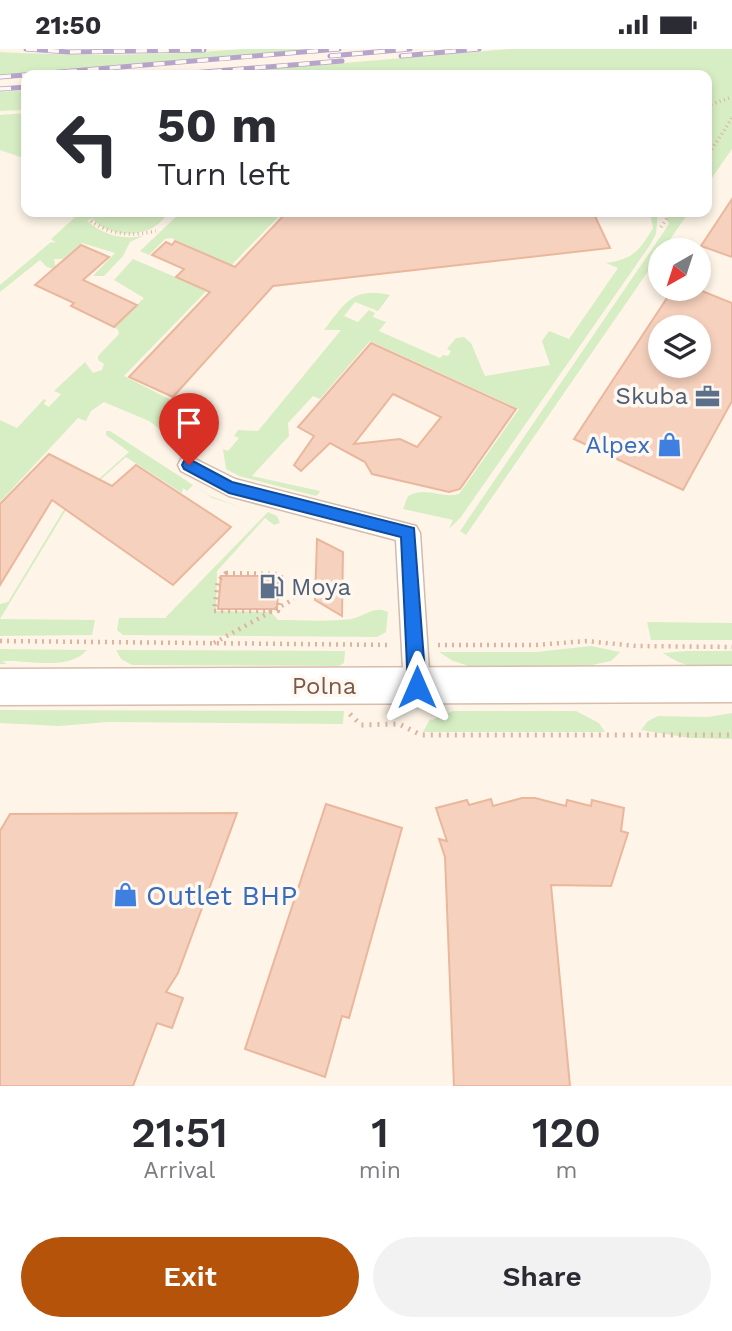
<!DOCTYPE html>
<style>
:root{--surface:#fff;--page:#f2f2f3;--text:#2b2b33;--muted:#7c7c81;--accent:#b45309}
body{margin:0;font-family:"Work Sans",sans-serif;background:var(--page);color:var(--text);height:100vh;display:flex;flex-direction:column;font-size:26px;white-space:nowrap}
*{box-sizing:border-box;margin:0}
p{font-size:23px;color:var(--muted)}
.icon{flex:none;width:38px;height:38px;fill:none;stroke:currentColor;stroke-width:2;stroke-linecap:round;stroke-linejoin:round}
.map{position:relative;height:1037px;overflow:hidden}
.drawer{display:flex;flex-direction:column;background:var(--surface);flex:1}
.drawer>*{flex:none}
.hud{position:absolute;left:21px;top:21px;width:691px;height:147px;border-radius:14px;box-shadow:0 4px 10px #0003;background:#fff;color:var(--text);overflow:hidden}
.needle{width:46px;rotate:219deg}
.buttons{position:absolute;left:648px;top:189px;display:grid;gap:14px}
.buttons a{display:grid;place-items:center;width:63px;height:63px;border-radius:50%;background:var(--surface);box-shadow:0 4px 10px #0003;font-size:35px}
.pin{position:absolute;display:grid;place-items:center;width:60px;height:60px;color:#fff;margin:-72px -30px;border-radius:50% 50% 50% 0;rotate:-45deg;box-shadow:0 0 7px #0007}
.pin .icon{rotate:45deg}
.me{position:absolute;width:77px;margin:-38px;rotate:0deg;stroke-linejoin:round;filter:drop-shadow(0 0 5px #0008)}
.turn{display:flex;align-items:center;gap:24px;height:147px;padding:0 21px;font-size:32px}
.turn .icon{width:91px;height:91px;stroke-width:2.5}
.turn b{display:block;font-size:49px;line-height:60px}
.eta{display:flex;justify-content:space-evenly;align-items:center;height:119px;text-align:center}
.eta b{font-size:42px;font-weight:600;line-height:49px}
.button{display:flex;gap:14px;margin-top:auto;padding:14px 21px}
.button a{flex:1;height:80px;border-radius:42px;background:var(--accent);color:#fff;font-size:28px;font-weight:600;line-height:80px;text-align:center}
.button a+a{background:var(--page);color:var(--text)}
.status{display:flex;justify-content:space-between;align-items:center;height:49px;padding:0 35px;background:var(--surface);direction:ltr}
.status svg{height:19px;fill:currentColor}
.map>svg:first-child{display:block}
</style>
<div class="status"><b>21:50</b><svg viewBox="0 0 49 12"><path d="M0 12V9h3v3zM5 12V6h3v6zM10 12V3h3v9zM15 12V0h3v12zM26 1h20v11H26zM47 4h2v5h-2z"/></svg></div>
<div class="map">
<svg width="732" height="1037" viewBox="0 0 732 1037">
<rect width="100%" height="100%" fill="#fef5e8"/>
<!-- green -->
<g fill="#d7eec4">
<path d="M243 0H311L0 26V3C82 7 162 7 243 0Z"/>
<path d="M510 0H732V100L707 136V26H421L409 21 338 26H200Z"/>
<path d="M26 41V61L0 62V43Z"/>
<path d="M26 64V110L0 101V66Z"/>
<path d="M81 163H170C165 168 160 174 154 178 136 189 105 186 92 169L87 172C104 186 124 192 145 186L130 193 123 207 104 227H93L115 204 82 194 63 210H54L55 216 62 219 58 221 47 218 40 211 0 243V236L51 193 56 194 51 190Z"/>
<path d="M181 163H283L124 327 171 351 165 359C179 358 198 365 204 379L202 386 188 393 174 391 149 372 104 353 91 362 86 372 78 369 0 453V371L17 379 44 350 46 351 44 355 49 358 61 345 54 342 85 313 93 324 102 321 104 315 98 311V307L119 285 118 281 114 278 144 249 114 231 133 210 201 239 215 225 196 216 204 204 171 189 165 190 149 206 140 202Z"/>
<path d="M650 163H658L656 185 650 196 461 468 449 480 453 471 403 460 408 447C428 437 439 450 459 445L519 360 370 292 320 350 313 347 288 374 289 387 252 427 320 442 319 444 316 447 239 427 226 420 223 400 228 402 239 389 234 387 238 381 258 382 341 281H324C344 255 353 237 390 246L378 262 355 253 344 267 358 273 369 261 375 264 373 268 386 273 379 282 440 309 443 306 448 307 451 302 447 300 456 289 464 288 471 294 485 327 550 316 542 292 549 282 569 290 618 219 606 214C634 210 639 202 653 179Z"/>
<path d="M664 163H689L466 486 460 482 669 175Z"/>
<path d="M106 382H110L210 447 238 457 212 449 193 436 187 442 183 439 182 444 126 408 66 461 0 570 95 571 92 586 0 587V555L8 553 63 462 129 403 106 386Z"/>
<path d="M268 463 277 467 280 474 274 476 265 469 217 522 216 562 271 563 278 571C301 571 327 573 351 570 365 568 373 556 388 563L386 583 377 588 123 586 117 581 119 569H165Z"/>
<path d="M647 573 732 574V591H651Z"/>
<path d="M591 597 620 603 611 612 588 617 472 618 453 612 439 603H536Z"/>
<path d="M0 600 87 601C70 621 33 612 8 612H2L7 615H0Z"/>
<path d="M116 601 345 602 344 614 339 617 132 616 121 610Z"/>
<path d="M686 602H732V620C705 621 686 620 663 604Z"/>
<path d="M0 661 344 662 343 675 108 673 59 677 0 674Z"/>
<path d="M453 662H576L599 674 605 683H423L430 670 432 671Z"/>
<path d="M732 664V690L690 689 641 681 648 672 658 667 708 668Z"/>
</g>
<!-- building -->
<g fill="#f6d1bd" stroke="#eab79c" stroke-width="2" fill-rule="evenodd">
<path d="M732 150V208L701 197Z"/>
<path d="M287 163H593L610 199 273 237 173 348 129 328 210 243 176 228 184 220 152 206 166 193 172 196 175 192 235 218Z"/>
<path d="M81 196 109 208 83 231 137 256 114 278 71 257 74 254 35 236Z"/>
<path d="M673 240H697L732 254V352L683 441 574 390ZM660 278H698V317H660Z"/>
<path d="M371 294 516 360 460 440 449 443 372 425 365 413 330 394 301 422 294 416 314 387 298 378ZM393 345 441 368 417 398 400 390 354 395Z"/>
<path d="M49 405 112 437 136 416 231 478 173 536 52 451 0 536V455Z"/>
<path d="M317 490 343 503 342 567 315 551Z"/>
<path d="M221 527H279L277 560H218Z"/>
<path d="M522 749H535L566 757 567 751 591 757 592 751 624 759 621 782 628 784 611 837 551 836 570 1037H454L445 808 439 790 447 792 436 759 467 751 469 756 491 750 493 757Z"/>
<path d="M326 755 402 779 349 969 342 967 325 1028 245 1000Z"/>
<path d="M237 764 178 924 166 943 183 949 172 979 157 974 133 1037H0V782L10 765Z"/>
</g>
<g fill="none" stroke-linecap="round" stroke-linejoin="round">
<defs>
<path id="street" d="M189 407 235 430 416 477 420 484 430 638 426 647 417 650 408 647 404 638 396 491 229 447 181 422 178 416 181 410Z"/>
<path id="secondary" d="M732 617V653L0 656V620Z"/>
</defs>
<!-- street casing -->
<use href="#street" stroke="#d2bbac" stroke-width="3"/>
<!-- secondary casing -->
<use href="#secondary" stroke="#d8bdab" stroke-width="3"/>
<!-- path-far2 -->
<g stroke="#dcb49f" stroke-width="3.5" stroke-dasharray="1 3.5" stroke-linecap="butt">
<path d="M707 57 732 48"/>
<path d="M707 108 732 69"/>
<path d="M91 172C112 187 132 187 156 182"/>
<path d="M661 178 671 163"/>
</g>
<!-- path-far1 -->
<g stroke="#dcb49f" stroke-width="4.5" stroke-dasharray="2 5" stroke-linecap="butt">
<path d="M226 524 281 525 278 562H214L218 532Z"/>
<path d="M0 592 391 596"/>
<path d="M214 594 294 550"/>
<path d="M438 596H535L587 592 636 597 732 598"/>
</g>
<!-- path -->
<path stroke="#dcb49f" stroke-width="5" stroke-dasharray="2 6" stroke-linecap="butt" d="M350 665 361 676 399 675 421 686H732"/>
<!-- street -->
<use href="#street" fill="#fff" fill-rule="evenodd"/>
<!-- secondary -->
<use href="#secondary" fill="#fff" fill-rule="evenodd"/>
<defs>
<g id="rail">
<path d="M26 0 69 3 204 1"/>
<path d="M330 7 410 0"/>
<path d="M401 7 479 0"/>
<path d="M167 26 342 12"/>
<path d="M0 28 339 0"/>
<path d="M0 40 26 38"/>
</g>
</defs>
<!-- rail casing -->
<use href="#rail" stroke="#b7a4ca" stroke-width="5"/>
<!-- rail -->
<use href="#rail" stroke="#fff8f0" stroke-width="3.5" stroke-dasharray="11" stroke-linecap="butt"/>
</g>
<!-- route -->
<path fill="#1a73e8" stroke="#114b97" stroke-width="2" d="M189 410 232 433 414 479 426 638 423 643 417 646 411 643 408 638 401 488 229 444 184 420 182 416 184 412Z"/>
<!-- icons -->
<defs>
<symbol id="office-bare" viewBox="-9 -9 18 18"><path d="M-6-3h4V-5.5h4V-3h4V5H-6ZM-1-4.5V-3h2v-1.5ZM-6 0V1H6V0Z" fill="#5c6f8a" stroke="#fff8f0" stroke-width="2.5" paint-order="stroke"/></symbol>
<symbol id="shop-bare" viewBox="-9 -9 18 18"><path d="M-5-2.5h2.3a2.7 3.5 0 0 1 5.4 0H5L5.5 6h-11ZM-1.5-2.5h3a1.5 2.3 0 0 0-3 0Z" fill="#3f7fe0" stroke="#fff8f0" stroke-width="2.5" paint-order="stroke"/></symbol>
<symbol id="fuel-bare" viewBox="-9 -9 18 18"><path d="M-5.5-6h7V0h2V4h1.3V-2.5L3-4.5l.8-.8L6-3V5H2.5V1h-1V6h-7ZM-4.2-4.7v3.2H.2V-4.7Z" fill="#5c6f8a" stroke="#fff8f0" stroke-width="2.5" paint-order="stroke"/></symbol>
</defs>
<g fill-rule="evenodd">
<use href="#office-bare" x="690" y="330" width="35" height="35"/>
<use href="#shop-bare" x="652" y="378" width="35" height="35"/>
<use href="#fuel-bare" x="254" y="520" width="35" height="35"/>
<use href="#shop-bare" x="108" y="828" width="35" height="35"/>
</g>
<g text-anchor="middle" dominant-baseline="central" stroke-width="7" stroke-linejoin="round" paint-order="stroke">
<!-- service labels -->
<g font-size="24" fill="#4e5e75" stroke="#fff8f0" text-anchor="end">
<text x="688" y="347">Skuba</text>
<text x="291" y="538" text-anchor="start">Moya</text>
</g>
<!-- shop labels -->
<g font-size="24" fill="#366cbe" stroke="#fff8f0" text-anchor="end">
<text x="650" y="396">Alpex</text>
</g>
<!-- street labels -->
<g font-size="24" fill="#7b5949" stroke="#fff8f0">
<text x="324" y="637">Polna</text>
</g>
<!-- near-shop labels -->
<g font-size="28" fill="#366cbe" stroke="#fff8f0" text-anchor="start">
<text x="146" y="846">Outlet BHP</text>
</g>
</g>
</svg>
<div class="buttons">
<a><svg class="needle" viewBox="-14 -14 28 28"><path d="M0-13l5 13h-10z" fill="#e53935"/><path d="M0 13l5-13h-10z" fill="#7c7c81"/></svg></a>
<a><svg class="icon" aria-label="layers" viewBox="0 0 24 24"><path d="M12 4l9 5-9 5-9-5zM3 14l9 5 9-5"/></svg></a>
</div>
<div class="pin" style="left:189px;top:416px;background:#d93025"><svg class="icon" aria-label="arrive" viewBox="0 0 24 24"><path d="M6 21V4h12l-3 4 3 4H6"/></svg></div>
<svg class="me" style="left:417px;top:638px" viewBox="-20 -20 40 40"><path d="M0-17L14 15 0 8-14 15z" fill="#1a73e8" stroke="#fff" stroke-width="4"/></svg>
<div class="hud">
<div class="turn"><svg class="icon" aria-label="left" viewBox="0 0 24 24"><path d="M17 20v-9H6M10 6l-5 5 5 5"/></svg><div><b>50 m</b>Turn left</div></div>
</div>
</div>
<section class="drawer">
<div class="eta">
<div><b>21:51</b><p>Arrival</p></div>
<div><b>1</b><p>min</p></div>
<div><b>120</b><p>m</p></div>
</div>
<div class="button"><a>Exit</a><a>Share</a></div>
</section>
